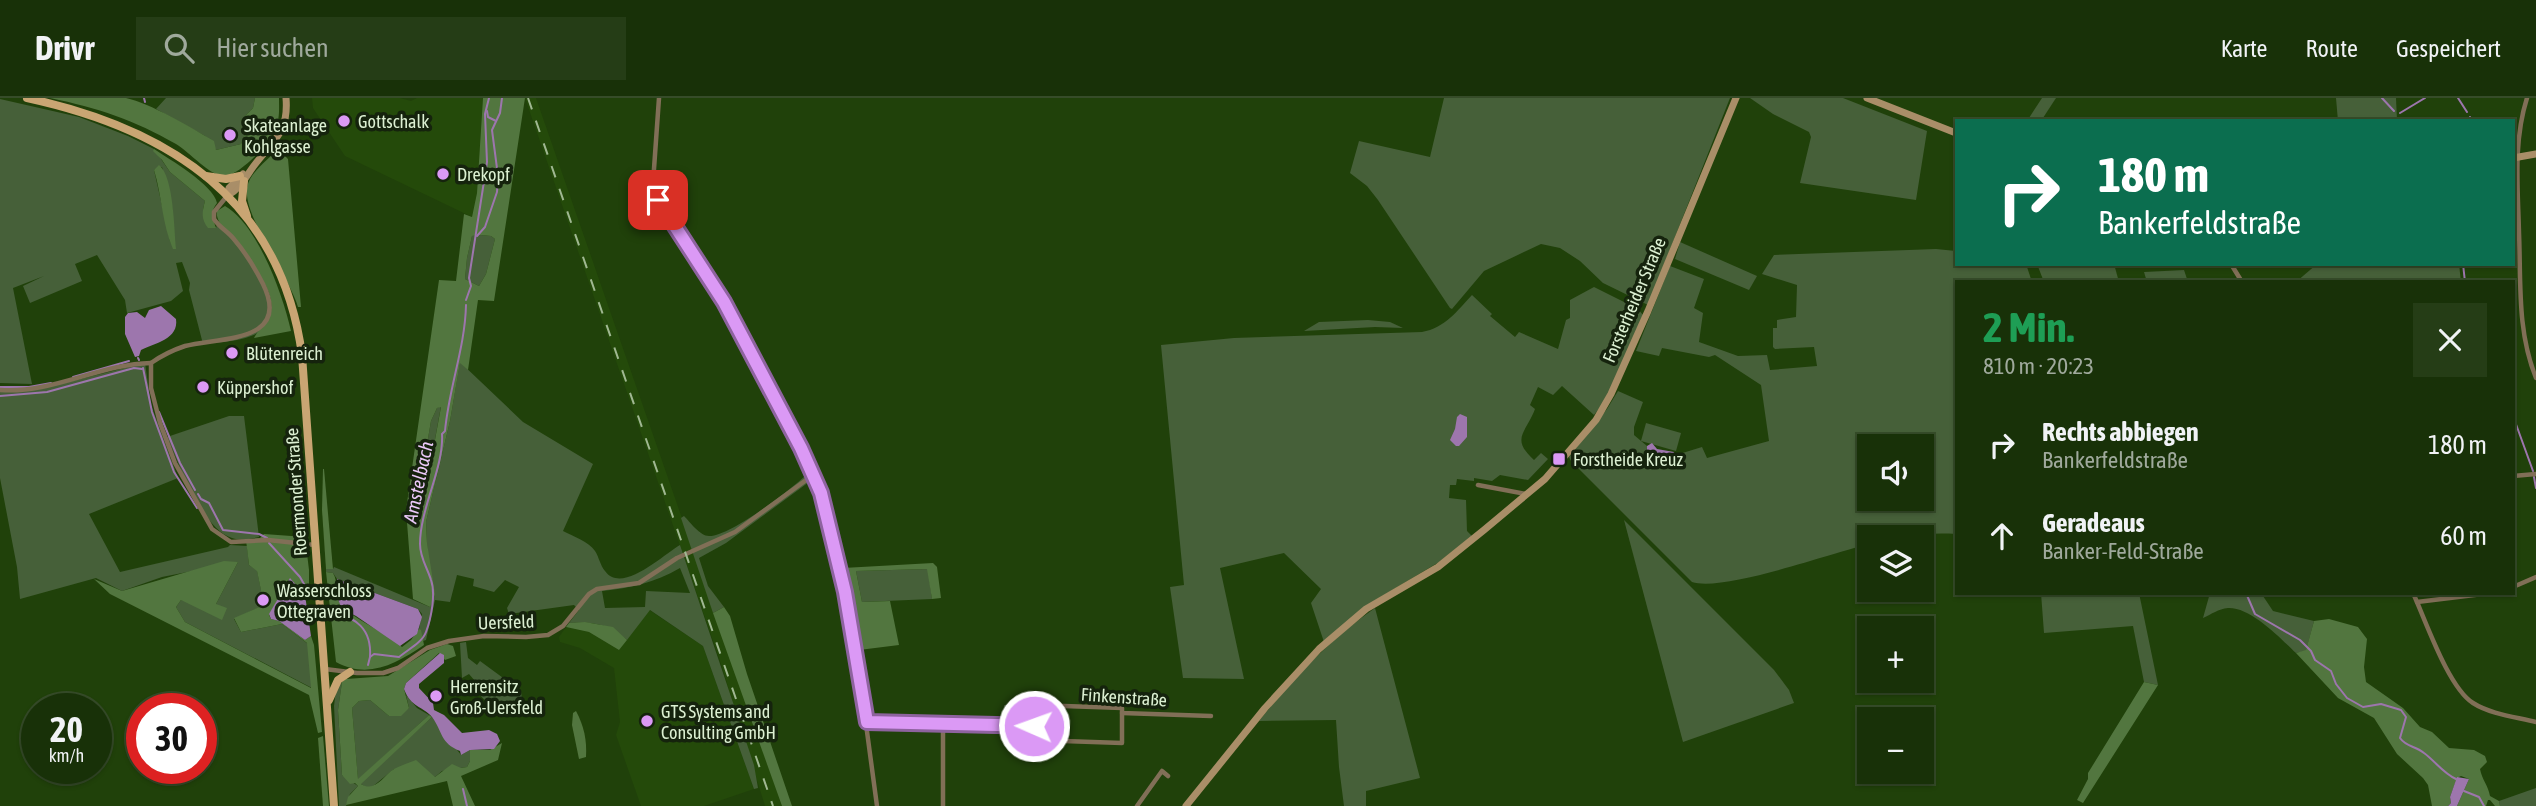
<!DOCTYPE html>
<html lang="de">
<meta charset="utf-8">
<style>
:root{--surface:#183108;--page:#253d16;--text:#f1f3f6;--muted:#9fa99c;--line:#364c29}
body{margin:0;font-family:"Asap Condensed",sans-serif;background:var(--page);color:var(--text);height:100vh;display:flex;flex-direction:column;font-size:26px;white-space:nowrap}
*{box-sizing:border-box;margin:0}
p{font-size:23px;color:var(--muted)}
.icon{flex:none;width:38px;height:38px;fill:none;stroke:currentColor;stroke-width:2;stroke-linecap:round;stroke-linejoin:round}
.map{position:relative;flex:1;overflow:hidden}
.panel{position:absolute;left:1955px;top:182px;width:560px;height:315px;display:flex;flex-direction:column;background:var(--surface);border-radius:0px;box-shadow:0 2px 5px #0004,0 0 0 2px var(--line)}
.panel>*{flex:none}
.top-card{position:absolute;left:1955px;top:21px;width:560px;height:147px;border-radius:0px;box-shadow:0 2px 5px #0004,0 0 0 2px var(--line);background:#0b6e4f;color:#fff;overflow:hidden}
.fabs{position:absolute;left:1857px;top:336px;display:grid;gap:14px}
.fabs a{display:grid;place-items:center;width:77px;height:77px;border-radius:0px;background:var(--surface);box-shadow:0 2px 5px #0004,0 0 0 2px var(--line);font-size:35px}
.speed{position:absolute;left:21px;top:595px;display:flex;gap:14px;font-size:35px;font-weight:700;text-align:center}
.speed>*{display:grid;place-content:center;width:91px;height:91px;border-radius:50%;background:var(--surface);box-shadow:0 2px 5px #0004,0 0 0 2px var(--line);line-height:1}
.speed small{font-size:18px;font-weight:400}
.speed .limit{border:10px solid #d22;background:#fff;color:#111}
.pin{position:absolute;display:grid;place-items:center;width:60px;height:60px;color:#fff;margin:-30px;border-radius:14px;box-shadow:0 4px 10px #0006}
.me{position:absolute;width:77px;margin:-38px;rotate:272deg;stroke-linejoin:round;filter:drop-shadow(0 0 5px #0008)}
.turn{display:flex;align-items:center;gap:24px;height:147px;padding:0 28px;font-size:32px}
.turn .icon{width:91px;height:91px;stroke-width:2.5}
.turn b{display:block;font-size:49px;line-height:60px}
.round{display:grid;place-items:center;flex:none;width:74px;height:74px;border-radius:0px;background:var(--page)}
.head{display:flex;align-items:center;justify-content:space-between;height:119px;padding:0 28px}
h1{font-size:42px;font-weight:700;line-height:52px;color:#1e9e55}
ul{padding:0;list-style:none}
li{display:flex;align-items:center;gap:21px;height:91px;padding:0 28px}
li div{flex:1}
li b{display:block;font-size:26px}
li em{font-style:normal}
header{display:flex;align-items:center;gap:42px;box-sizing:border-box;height:98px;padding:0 35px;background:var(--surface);border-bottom:2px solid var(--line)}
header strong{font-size:33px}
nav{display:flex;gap:38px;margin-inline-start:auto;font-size:24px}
.search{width:490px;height:63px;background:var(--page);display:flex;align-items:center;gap:18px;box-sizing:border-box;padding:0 24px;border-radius:0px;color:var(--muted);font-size:26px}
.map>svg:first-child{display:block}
</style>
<header>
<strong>Drivr</strong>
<div class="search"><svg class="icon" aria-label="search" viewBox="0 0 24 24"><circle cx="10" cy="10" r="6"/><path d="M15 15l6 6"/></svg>Hier suchen</div>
<nav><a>Karte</a><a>Route</a><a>Gespeichert</a></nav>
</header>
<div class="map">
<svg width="2536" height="708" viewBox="0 0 2536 708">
<rect width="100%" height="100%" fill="#20410a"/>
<!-- built -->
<g fill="#244a0a">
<path d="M312 0H400L411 3 417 0H483L477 95 472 119 345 58 313 10Z"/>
<path d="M525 0H536L782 708H765L720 563Z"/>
<path d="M649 512 703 548 754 691 704 708H641L616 637 620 624 614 570 580 550 560 544 559 539 566 529 589 534 619 552Z"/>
</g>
<!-- green -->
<g fill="#466039" fill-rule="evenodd">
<path d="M166 0H255L253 10 241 22 246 34 241 46 216 52 205 38 156 11Z"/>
<path d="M1444 0H1730L1648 207 1603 185 1580 163 1560 150 1541 146 1484 173 1452 211 1450 210 1378 102 1367 88 1350 75 1359 43 1430 59Z"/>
<path d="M1750 0H1843L1927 33 1916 102 1800 85 1811 39 1809 34 1773 16Z"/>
<path d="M2042 0H2056L2041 23H2027Z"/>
<path d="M2336 0H2396L2397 23H2338Z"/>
<path d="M0 1 79 19 128 38 154 51 170 74 205 103 203 111 216 130 218 123C239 143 303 220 251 238 236 244 218 244 203 246L189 192 190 185 182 164 176 165 183 193 171 203 127 215 125 202 97 157 75 166 82 183 30 205 23 188 44 178 13 190 32 286 0 285ZM162 69 172 108 175 151 170 143 154 72Z"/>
<path d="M481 137 491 138 495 141 486 176 479 188 465 181 467 160 472 138Z"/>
<path d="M1680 144 1757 178 1749 192 1675 161Z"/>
<path d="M1936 151 1956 153V166H2026L2032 184H1956V436C1927 434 1899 439 1869 439V446C1831 455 1724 494 1692 484L1571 363 1569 359 1607 311 1618 293 1643 304 1634 329V337L1647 348V355L1662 366 1669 364 1676 357 1702 349 1707 360 1769 343 1761 287 1715 257 1709 259 1662 250 1659 258 1636 253 1670 168 1704 181 1694 210 1703 215 1699 244 1738 258 1767 257 1770 272 1817 268 1814 249 1775 251 1773 249V230H1777V222L1796 219 1797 187 1762 176 1774 157ZM1869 348H1922V401H1869Z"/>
<path d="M2037 166H2114L2119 184H2044Z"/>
<path d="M2317 166H2459L2461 184H2296Z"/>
<path d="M2184 172 2188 184H2147L2144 174Z"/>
<path d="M1594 189 1638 211 1643 217 1605 303 1594 317 1562 288 1553 297 1538 289 1530 307 1535 311C1526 335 1510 340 1534 362L1541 355 1548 361 1528 382 1500 377 1492 383 1474 380V383L1457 381 1456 387H1450L1449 400 1466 402 1467 433 1472 438 1439 464 1364 509 1324 544 1311 505 1321 491 1284 455 1220 470 1244 581 1183 580 1170 489 1184 487 1161 247 1234 240 1422 234C1445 230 1457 213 1472 197L1492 216 1490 218 1515 239 1519 234 1558 251 1566 222 1570 220V202Z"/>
<path d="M1368 222 1390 224 1403 230 1375 229 1304 233 1319 224Z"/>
<path d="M460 264 523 324 593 366 563 433C573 438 589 444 595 453 599 459 600 467 605 473 622 497 664 456 680 447L754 667 758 690 754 691 703 548 650 512 627 542C608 525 594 524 569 525L579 512 574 507 509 516 507 510 519 489 505 482 494 494 473 488 474 481 457 477 450 504 435 502 426 542 423 543 419 531 422 516 418 511 337 481 333 475 326 474V471H333L334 469 430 509 426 424 450 323ZM680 470 690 495 646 493 645 509 605 510 602 493C631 490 654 485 680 470Z"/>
<path d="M145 265 151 307 178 380 89 416 120 474 228 449 230 447 247 448 249 467 257 472 264 507 234 521 241 534 282 526 308 546 312 590 185 524 176 509 181 502 216 506 238 464 162 479 122 493 96 480 20 501 17 469 0 380V293L40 291Z"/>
<path d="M441 308 430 369 424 377 423 370 431 323 437 310Z"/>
<path d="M229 318H244L259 439C250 441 241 443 232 440 202 431 179 365 167 339Z"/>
<path d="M1646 325 1681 335 1676 353 1641 343Z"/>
<path d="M809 374 813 381 726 445 699 460 708 488 724 509 713 515 681 420 684 418C690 424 700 438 709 438 729 439 794 390 809 374Z"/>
<path d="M1624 422 1774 572 1789 592 1794 605 1683 644Z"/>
<path d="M928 471 932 501 862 504 856 473Z"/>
<path d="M2041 495H2139L2158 587 2144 584 2133 528 2044 535Z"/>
<path d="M2210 495H2261L2273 513 2314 523 2306 553 2296 555C2280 540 2251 509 2228 510 2218 511 2212 516 2203 520Z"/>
<path d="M1375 510 1420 680 1366 693V708H1344L1339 669 1336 622 1259 623C1293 581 1330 541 1375 510Z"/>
<path d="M466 544 468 560 477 567 480 563 521 593 523 612 495 613 477 594 481 590 469 576 462 580 460 545Z"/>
<path d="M342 584 338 612 342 677 358 688 350 696 346 708H339L334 608 336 591Z"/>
<path d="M406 597 417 610 429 617 358 682 352 610 359 603 370 602 389 618 409 610Z"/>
<path d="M1004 607H1027L1026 623 1003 622Z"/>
<path d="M432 619 461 657 470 652V663L467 669 442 673 435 679 394 671 372 689H365L360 685Z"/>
<path d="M2536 690V708H2500L2499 703Z"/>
</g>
<!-- forest -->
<g fill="#52763f" fill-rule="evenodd">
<path d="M50 0C72 0 106 0 126 0 150 5 192 30 214 43L216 52 241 46 246 34 241 22 253 10 255 0H279C279 11 280 21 275 32 270 45 240 77 225 78 209 78 190 54 176 46 134 22 98 10 50 0Z"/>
<path d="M483 0H525L494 203 478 202 468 272 460 265 450 323 426 424 427 445 435 496 430 509 413 501 406 412 439 182 456 183 464 116 472 119 477 95ZM481 137 491 138 495 141 486 176 479 188 465 181 467 160 472 138ZM441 309 430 369 425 376 423 370 431 323 437 310Z"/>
<path d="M154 51C169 61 214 87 217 105 209 116 213 119 216 130H208C201 121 202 114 205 103L170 74 162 62 153 53Z"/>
<path d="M278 51 288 61 301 209H298C289 178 243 118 247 90 249 75 268 62 278 51Z"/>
<path d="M159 67C174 79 174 132 176 151H173C162 126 162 98 154 72Z"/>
<path d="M225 108C258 127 283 197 291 233L254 240C258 231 269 225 271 213 277 177 212 133 217 113Z"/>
<path d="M323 371H324L333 471H326L322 412Z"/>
<path d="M264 436 305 439 309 472V495L305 497 290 481 269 517 271 521 279 523 305 542 311 538 314 547 322 634 318 635 309 597 110 496 94 481 122 493 224 463 238 464 216 506 227 510 222 522 181 502 176 509 185 524 311 590 307 545 282 526 241 534 234 520 264 507 257 473 249 467 246 442 260 440Z"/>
<path d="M933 465 937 469 941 500 932 501 927 471 856 473 862 504 890 503 899 547 859 552 843 470Z"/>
<path d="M326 474 333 475C339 485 334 497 341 507 349 518 388 536 402 549L411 542 419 531 421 532 424 547C397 565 369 582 336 564Z"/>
<path d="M724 509 730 518 747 576 792 708H782L713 515Z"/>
<path d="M2329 521 2358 529 2367 541 2364 569 2366 584 2403 610 2420 629 2432 634 2449 650 2474 652 2485 658 2487 664 2480 671C2482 682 2488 687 2490 698L2499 703 2500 708H2495L2490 702H2488L2486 708H2457L2469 681 2461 678 2457 680 2450 699 2451 705 2448 708H2432L2428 687 2423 680 2397 656 2374 620 2338 600 2296 555 2306 552 2314 523Z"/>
<path d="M585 524 613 529 627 542 619 552 589 534 566 529 569 525Z"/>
<path d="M447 546 453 548 456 558 445 562 439 555 406 585 404 591 409 610 401 618H389L370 602 359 603 352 610 358 681 429 617 432 619 361 686C375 695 383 678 394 671 401 667 409 665 416 662L435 679 452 666 461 670 467 669 470 663V652H490L502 645 498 662 461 678 475 708H453L447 683 346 707 348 699 358 688 355 685 350 686 342 677 338 612 342 584 346 581 388 578 430 552Z"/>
<path d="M2144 584 2158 587 2083 705 2077 702 2088 681V675Z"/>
<path d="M576 613C584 628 587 642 586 659L579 661 572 627 573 615Z"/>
<path d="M323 638 329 708H323L318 640Z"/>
</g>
<!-- water -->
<g fill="#9d76ad">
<path d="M161 208 176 221C179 241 155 245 141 252L139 258 135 259 125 236V219L128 215 137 214 145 220 149 212Z"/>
<path d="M1460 316 1467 319V339L1459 348H1456L1450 342 1455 331 1457 319Z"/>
<path d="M1652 345 1657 351 1674 354 1675 360 1662 366 1651 360 1647 355V348Z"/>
<path d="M290 480 305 497 311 538 305 542 279 523 271 521 269 516Z"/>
<path d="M337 481 418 511 422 519 417 536 400 548 356 518 342 511 337 499Z"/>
<path d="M440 555 444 557V565L419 586V590L433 605 434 612 444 617 462 635 489 632 497 636 500 643 494 651 470 652 461 657 460 653C440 645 443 634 432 619 423 608 411 610 404 591L406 585Z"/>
<path d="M2457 679 2469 681 2457 708H2448L2451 705 2450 699Z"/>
</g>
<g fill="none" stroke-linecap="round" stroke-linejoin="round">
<!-- stream -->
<g stroke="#9d76ad" stroke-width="2">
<path d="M144 0 145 4"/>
<path d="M2382 0 2394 13"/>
<path d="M2458 0 2467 14"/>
<path d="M487 13 488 19 496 23"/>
<path d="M2400 15 2425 0"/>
<path d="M2470 19 2471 23"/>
<path d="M477 138 485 129 497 94 498 78 492 32 500 15 502 0"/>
<path d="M2463 166 2465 184"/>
<path d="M466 202 471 188 469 180 487 64 485 16 489 0"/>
<path d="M138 260 139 262"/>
<path d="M143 270 152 314 174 374 197 410"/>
<path d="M73 279 129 263"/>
<path d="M0 289H29L51 285"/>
<path d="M0 298 47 294 134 270 142 271"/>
<path d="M159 314 180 365 195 392"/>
<path d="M2513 318 2533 373"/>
<path d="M2534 379 2536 390"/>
<path d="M198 396 201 401 209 405 223 432 259 436 267 440"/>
<path d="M269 445 300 479 309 495"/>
<path d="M2246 495 2255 516 2300 542 2311 553 2315 562 2331 573 2336 586 2347 600 2363 609 2381 606 2401 612 2406 619 2400 640C2406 649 2416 648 2424 655 2436 664 2443 675 2456 681"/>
<path d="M331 511C356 521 372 530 370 559"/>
<path d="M368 567 370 559 374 556 399 559C407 552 422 545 426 534 431 521 436 496 431 482 427 469 420 460 420 446 420 410 444 370 442 336L445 333C449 289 465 250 466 207"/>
<path d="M463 691 467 708"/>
<path d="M2464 693 2479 699 2484 708"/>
</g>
<!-- street -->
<g stroke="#816f57" stroke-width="4.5">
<path d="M659 0 653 85 658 102 711 180 724 204 801 350 821 395 839 465 859 574 877 708"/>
<path d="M2527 0C2513 44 2518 90 2519 135 2521 184 2517 233 2536 280"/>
<path d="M2231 166 2242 184"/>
<path d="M151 265V290L160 325 175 365 212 431 231 444 268 442 315 447"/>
<path d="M151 265C161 258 173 252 185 248 220 239 292 245 263 186 255 170 245 154 233 140 227 133 219 129 214 121V114L227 98"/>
<path d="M0 292C53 296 99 266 151 265"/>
<path d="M2513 378 2536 376"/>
<path d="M1478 387 1526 396"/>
<path d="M2513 489 2536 479"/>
<path d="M2413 495C2426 523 2448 589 2473 605 2490 616 2516 619 2536 624"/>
<path d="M2417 504 2491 495"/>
<path d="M325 571 357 575H383L398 570 427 550 449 543 484 538 526 539 548 537 563 528 589 496 597 491 639 485 677 460 735 434 813 377"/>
<path d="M1022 606 1035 607"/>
<path d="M867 624 1034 628 1035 607 1122 610V615L1211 618"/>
<path d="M1034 628V642L1122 645V615"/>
<path d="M943 708V627"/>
<path d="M1137 708 1162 673 1168 678"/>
</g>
<!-- secondary -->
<g stroke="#a98e68" stroke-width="7">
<path d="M1867 0 1956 35"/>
<path d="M2513 60 2536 56"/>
<path d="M227 98C240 91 245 80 253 69 272 43 289 36 286 0"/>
<path d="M227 98 229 90 243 76"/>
<path d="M1186 708 1265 610 1319 551 1366 511 1438 469 1484 432 1545 381 1596 322 1611 296 1648 213 1736 0"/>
</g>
<!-- primary -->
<g stroke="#c9a573" stroke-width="8">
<path d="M27 0C170 31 281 102 302 257L334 708"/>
<path d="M206 78 226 81 240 78"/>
<path d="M244 83 242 103 247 118"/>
<path d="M329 602 338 582 350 574"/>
</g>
<!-- rail -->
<path stroke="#a0b892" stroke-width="2" stroke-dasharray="12 12" stroke-linecap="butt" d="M528 0 773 708"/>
</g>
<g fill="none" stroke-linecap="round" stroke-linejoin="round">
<defs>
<path id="route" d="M658 102 724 204 801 350 821 395 845 494 867 624 1034 628"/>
</defs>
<!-- route casing -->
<use href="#route" stroke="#8e639f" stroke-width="18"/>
<!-- route -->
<use href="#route" stroke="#db99f5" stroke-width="12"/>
</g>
<!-- markers -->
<g fill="#db99f5" stroke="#15230d" stroke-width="2.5">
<circle cx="344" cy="23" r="7"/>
<circle cx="230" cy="37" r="7"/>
<circle cx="443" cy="76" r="7"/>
<circle cx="232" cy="255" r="7"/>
<circle cx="203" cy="289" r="7"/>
<rect x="1552" y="354" width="14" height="14" rx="3.5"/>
<circle cx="263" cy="502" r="7"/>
<circle cx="436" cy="598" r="7"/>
<circle cx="647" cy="623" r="7"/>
</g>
<g text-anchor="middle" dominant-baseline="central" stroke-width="7" stroke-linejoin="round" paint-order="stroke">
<!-- poi labels -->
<g font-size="18" fill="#dcf0d2" stroke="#15230d" text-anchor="start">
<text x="358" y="23">Gottschalk</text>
<text x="244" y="27">Skateanlage<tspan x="244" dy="21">Kohlgasse</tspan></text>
<text x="457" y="76">Drekopf</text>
<text x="246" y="255">Blütenreich</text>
<text x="217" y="289">Küppershof</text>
<text x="1573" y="361">Forstheide Kreuz</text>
<text x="277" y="492">Wasserschloss<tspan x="277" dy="21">Ottegraven</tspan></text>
<text x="450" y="588">Herrensitz<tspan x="450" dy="21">Groß-Uersfeld</tspan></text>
<text x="661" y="613">GTS Systems and<tspan x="661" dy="21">Consulting GmbH</tspan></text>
</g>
<!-- street labels -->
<g font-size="18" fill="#dcf0d2" stroke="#15230d">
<text transform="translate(1634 202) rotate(-67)">Forsterheider Straße</text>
<text transform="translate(296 394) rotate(-94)">Roermonder Straße</text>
<text transform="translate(506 524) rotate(-2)">Uersfeld</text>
<text transform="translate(1124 599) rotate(4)">Finkenstraße</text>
</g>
<!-- water labels -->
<g font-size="19" font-style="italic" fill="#ebc9f9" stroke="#15230d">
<text transform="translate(418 384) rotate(-78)">Amstelbach</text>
</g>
</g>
</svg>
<div class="fabs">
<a><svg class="icon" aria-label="sound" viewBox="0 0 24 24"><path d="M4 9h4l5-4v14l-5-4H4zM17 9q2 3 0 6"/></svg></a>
<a><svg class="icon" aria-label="layers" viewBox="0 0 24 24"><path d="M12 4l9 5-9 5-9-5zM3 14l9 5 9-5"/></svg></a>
<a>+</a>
<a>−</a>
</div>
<div class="speed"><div>20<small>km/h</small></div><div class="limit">30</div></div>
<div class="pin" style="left:658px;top:102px;background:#d93025"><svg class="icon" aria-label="arrive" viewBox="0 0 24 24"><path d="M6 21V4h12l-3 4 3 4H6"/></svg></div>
<svg class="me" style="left:1034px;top:628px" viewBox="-20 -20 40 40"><circle r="17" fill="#db99f5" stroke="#fff" stroke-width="3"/><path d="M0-11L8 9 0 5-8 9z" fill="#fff"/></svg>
<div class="top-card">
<div class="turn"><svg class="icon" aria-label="right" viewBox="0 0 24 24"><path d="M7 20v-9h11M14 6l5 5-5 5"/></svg><div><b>180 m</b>Bankerfeldstraße</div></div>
</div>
<section class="panel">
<div class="head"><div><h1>2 Min.</h1><p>810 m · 20:23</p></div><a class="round"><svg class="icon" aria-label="close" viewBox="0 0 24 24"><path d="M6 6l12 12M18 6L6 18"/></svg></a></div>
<ul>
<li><svg class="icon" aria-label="right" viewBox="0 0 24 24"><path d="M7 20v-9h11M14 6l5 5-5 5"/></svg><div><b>Rechts abbiegen</b><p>Bankerfeldstraße</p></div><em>180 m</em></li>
<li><svg class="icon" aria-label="ahead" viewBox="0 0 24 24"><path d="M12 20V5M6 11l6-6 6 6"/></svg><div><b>Geradeaus</b><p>Banker-Feld-Straße</p></div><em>60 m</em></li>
</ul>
</section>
</div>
